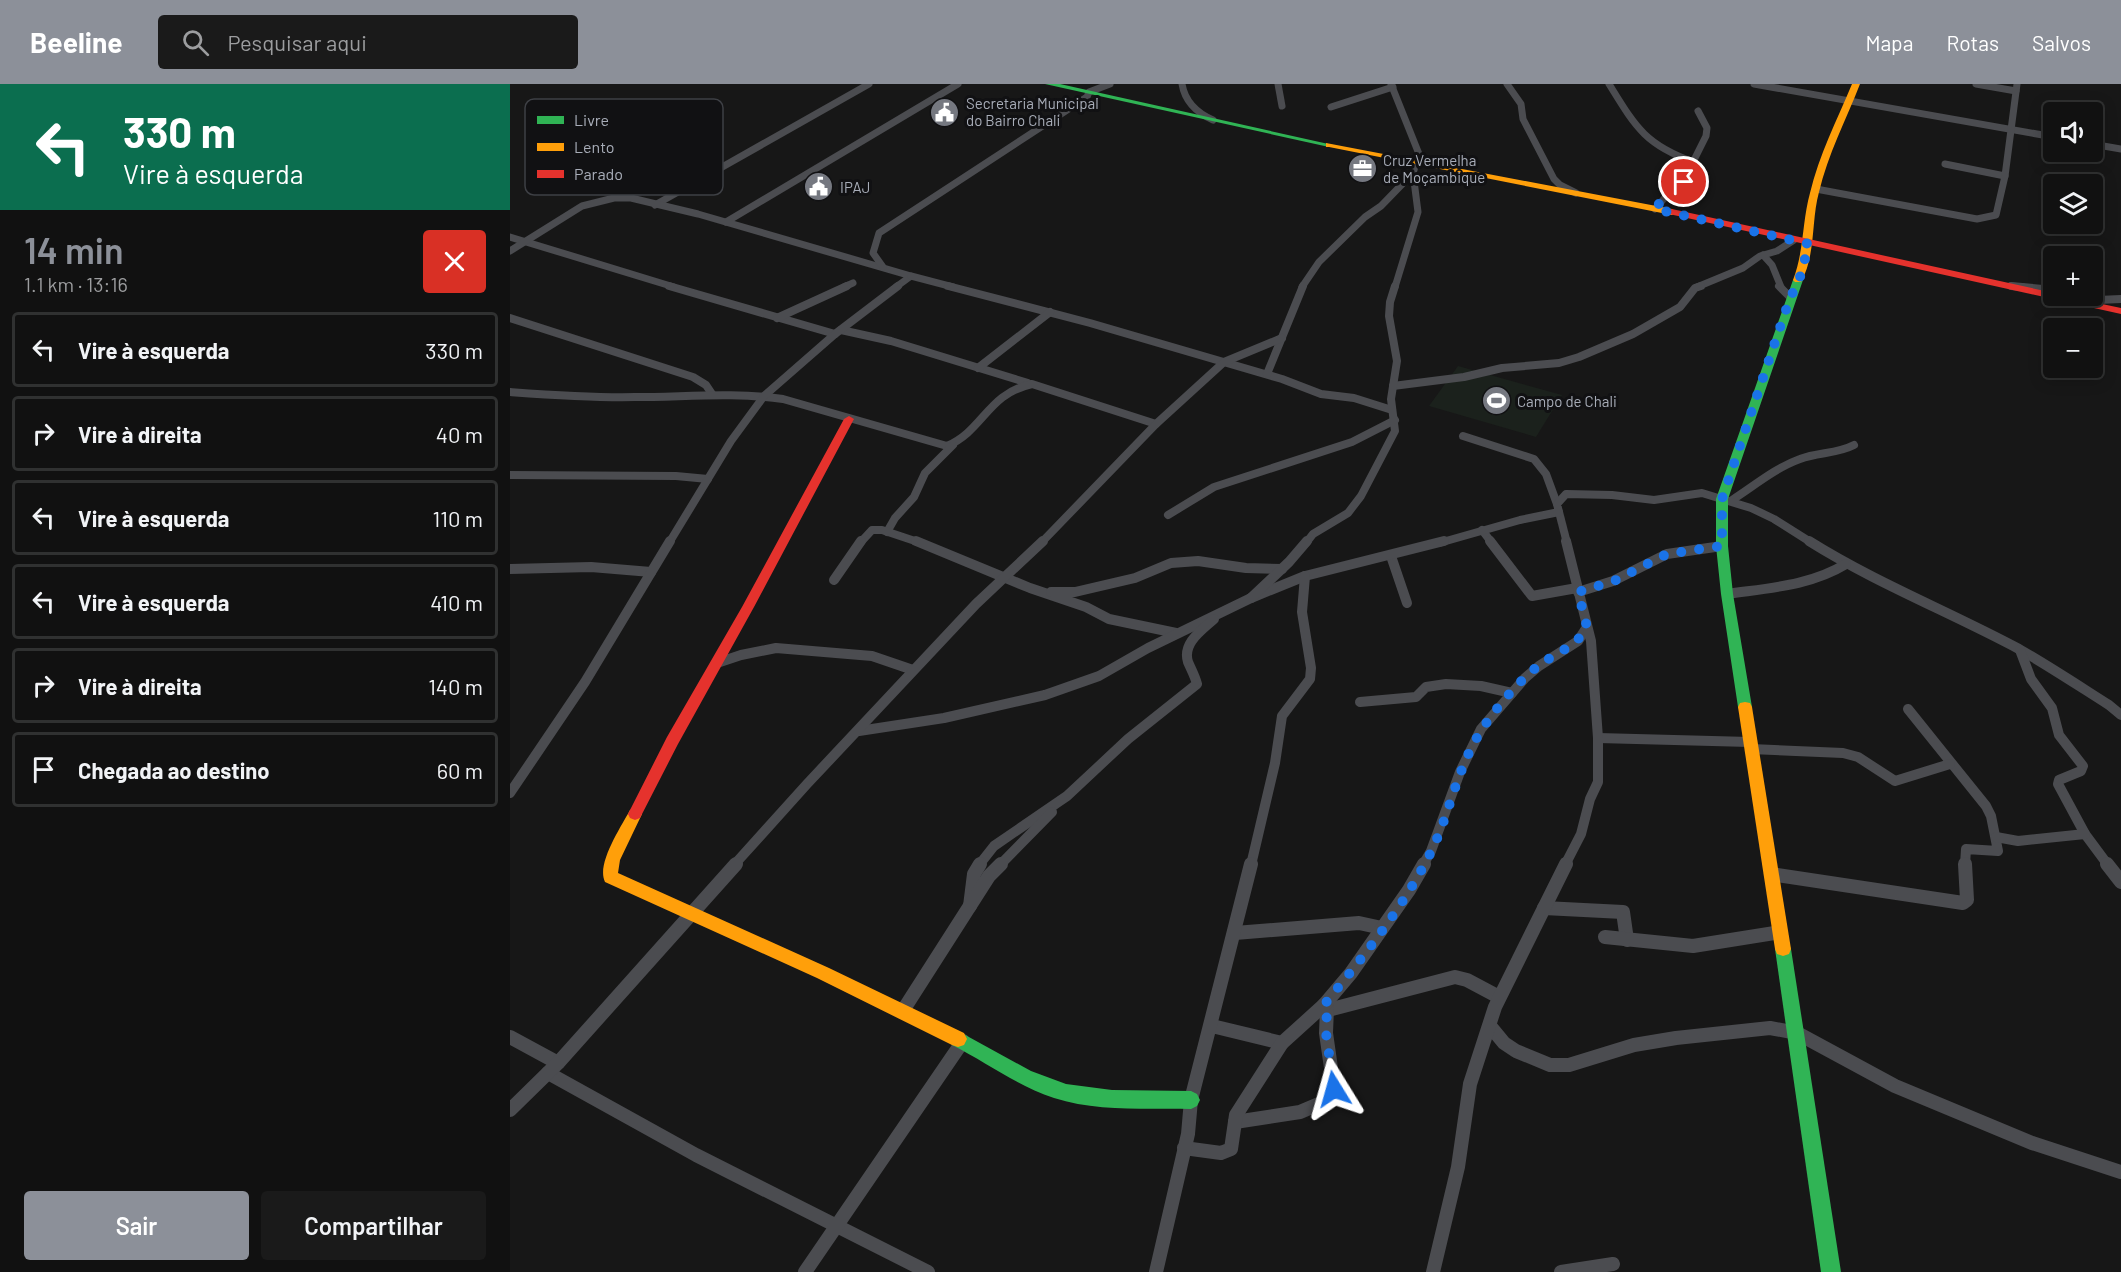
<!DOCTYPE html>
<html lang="pt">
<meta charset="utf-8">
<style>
:root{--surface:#111;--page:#1a1a1a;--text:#f1f3f6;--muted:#9c9d9f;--line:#303131;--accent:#8c9099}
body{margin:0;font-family:Barlow,sans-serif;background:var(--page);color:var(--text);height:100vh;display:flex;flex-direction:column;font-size:22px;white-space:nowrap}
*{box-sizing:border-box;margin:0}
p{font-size:20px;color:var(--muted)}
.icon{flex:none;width:33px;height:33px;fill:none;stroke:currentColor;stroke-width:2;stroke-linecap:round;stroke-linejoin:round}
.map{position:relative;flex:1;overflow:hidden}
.side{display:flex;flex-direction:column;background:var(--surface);width:510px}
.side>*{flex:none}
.guide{background:#0b6e4f;color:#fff;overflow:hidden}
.fabs{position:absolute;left:1533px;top:18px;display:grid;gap:12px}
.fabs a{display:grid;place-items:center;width:60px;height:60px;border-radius:6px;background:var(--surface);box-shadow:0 3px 15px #0003,0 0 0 2px var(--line);font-size:30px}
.pin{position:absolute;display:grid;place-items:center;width:51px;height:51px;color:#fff;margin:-26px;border:3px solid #fff;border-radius:50%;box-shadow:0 2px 6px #0007}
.me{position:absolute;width:66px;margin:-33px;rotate:352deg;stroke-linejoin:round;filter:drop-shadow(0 0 4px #0008)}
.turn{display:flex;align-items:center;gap:21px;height:126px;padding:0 24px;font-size:27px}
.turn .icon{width:78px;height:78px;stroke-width:2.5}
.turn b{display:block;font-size:42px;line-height:51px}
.round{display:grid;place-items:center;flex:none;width:63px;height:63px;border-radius:6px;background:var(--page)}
.overview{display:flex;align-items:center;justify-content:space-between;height:102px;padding:0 24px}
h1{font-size:36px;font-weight:600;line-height:45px;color:var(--accent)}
.action{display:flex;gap:12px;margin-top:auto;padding:12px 24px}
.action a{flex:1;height:69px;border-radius:6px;background:var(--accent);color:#fff;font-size:24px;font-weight:600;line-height:69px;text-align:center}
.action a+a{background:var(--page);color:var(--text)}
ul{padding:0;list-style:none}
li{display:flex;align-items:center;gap:18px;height:75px;margin:0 12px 9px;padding:0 12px;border:3px solid var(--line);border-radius:6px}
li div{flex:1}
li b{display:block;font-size:22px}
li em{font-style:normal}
header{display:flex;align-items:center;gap:36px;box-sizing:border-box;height:84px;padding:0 30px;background:var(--accent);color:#fff}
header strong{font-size:28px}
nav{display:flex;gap:33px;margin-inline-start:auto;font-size:21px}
.search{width:420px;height:54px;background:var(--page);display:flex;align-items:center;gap:15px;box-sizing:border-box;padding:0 21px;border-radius:6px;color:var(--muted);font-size:22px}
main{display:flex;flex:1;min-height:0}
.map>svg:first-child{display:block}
</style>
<header>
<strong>Beeline</strong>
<div class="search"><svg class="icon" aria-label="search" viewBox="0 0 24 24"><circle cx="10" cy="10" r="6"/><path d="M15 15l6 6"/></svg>Pesquisar aqui</div>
<nav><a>Mapa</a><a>Rotas</a><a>Salvos</a></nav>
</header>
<main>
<section class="side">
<div class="guide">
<div class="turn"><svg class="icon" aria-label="left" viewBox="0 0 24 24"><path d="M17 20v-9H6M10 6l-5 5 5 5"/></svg><div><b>330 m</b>Vire à esquerda</div></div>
</div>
<div class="overview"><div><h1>14 min</h1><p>1.1 km · 13:16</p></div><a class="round" style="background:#d93025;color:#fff"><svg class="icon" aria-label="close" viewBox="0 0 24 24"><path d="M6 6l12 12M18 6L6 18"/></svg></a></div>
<ul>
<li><svg class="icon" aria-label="left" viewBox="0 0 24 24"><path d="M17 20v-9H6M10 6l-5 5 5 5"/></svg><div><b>Vire à esquerda</b></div><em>330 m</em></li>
<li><svg class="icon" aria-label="right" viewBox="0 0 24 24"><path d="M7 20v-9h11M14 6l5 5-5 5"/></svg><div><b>Vire à direita</b></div><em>40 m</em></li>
<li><svg class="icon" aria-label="left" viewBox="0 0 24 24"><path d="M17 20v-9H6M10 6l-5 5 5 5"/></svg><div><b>Vire à esquerda</b></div><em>110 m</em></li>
<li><svg class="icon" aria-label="left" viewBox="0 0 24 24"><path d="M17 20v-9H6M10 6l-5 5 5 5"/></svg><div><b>Vire à esquerda</b></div><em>410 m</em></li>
<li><svg class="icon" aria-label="right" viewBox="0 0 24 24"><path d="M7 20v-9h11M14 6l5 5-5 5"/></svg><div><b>Vire à direita</b></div><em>140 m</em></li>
<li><svg class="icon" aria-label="arrive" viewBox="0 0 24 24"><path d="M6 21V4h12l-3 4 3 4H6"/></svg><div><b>Chegada ao destino</b></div><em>60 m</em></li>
</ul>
<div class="action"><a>Sair</a><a>Compartilhar</a></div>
</section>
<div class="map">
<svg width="1611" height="1188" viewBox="0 0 1611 1188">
<rect width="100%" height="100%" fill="#171717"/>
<!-- green -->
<path fill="#1b211c" d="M948 282 1052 311 1026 353 919 322Z"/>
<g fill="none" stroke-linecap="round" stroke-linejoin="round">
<!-- street-far3 -->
<g stroke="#4b4c50" stroke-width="7">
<path d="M672 0C675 18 687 29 703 36"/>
<path d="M768 0 772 22"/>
<path d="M997 0 1011 20 1013 35 1044 95 1050 101 1066 109"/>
<path d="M1099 0C1125 42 1135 61 1184 78"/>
<path d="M1244 0 1544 53"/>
<path d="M1466 0 1506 7"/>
<path d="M821 23 883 3"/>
<path d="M1582 60 1611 65"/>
<path d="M1435 80 1495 92"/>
<path d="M1306 105 1467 135 1486 131 1495 92 1507 0"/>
<path d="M145 121 359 0"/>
<path d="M1145 125 1159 109 1169 106 1196 52 1197 44 1188 27"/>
<path d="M216 138 448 0"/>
<path d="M0 153 164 203"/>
<path d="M0 167 72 122 104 114H121L188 130 401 192 386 203"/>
<path d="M1253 171 1262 181 1271 203"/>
<path d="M373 183 363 169 369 149 577 13 579 8 600 0"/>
<path d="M401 192 443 203"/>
<path d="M1501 202 1513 203"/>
<path d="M334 203 343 199"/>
<path d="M792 203 809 178 855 133 871 122 903 89 909 70 881 0"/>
<path d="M885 203 908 128 903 89"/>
<path d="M1187 203 1233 184 1250 172 1267 167 1284 156"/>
</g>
<!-- street-far2 -->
<g stroke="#4b4c50" stroke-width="8">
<path d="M159 202 325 250"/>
<path d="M438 202 580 239 772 295 811 310 844 314 882 326"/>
<path d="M1269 202 1280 213"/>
<path d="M1501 202 1544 206"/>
<path d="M1565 212 1588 216 1611 215"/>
<path d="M0 234 183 293 196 301 202 310"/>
<path d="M267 234 337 202"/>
<path d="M331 246 381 257 518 299"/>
<path d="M468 284 540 228"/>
<path d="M757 290 793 202"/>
<path d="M883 302 954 293 992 284 1049 279 1069 273 1123 250 1170 223 1185 204 1191 202"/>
<path d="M0 308C42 311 83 314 125 313 175 313 223 308 273 315L437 362C474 346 477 310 522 300L646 340"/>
<path d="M953 352 1024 375 1036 390 1047 420"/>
<path d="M0 391 166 392 198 395"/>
<path d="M1222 416C1244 402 1265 384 1290 375 1308 368 1327 370 1344 361"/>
<path d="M1049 428 1057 459"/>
<path d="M658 431 704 403 842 358 885 336"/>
<path d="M972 446 982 459"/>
<path d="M377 448 385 434 404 413 415 389 443 361"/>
<path d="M159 459 221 357 254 312 325 250 388 202"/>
<path d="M350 459 362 446H372L411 459"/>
<path d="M531 459 646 340 714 278 772 254"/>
<path d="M796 459 803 450 838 429 851 412 885 347 881 315 887 277 879 232 880 218 885 202"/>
<path d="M929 459 1010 436 1049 428 1047 420 1056 410 1102 411 1144 416 1192 409 1241 424 1264 435 1302 459"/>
</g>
<!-- street-far1 -->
<g stroke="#4b4c50" stroke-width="10">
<path d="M406 457 520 504 576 523 599 535 666 549"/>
<path d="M980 457 1022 512 1067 504"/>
<path d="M1299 457C1366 499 1440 528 1509 565 1539 582 1569 602 1599 621L1611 631"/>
<path d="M881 472 897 519"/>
<path d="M0 485 81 483 141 488"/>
<path d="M324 496 351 457"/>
<path d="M541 508H565L625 494 661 479 688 477 736 484 772 485"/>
<path d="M1068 508 1103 497 1157 470 1212 462"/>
<path d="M1217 510C1258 504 1300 502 1336 480"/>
<path d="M741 514 795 492 934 457"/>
<path d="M1510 566 1521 595 1542 624 1549 651 1573 682 1571 687 1549 696 1548 700 1575 750 1598 781"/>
<path d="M207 579 231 571 266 564 362 572 403 586"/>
<path d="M850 618 906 613 916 603 936 600 971 602 1002 609"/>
<path d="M1398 625 1476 722 1481 732 1488 767 1456 765 1455 781"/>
<path d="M349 647 434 634 535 611 589 592 638 564 741 514 779 478 797 457"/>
<path d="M1088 654 1240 658"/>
<path d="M1241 665 1333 669 1348 673 1385 697 1440 680"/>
<path d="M0 709 75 598 160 457"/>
<path d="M1486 753 1508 757 1575 750"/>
<path d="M224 781 297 700 466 520 533 457"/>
<path d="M469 781 484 762 557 712 618 655 687 600C685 592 681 585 678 578 672 559 692 546 704 535"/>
<path d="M490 781 542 728"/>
<path d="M741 781 765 679 772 632 800 595 801 584 792 528 795 492"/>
<path d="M913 781 921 767 950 688 971 645 1015 594 1029 582 1068 557 1077 543"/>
<path d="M1055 781 1071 750 1080 715 1088 698V654L1081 557 1056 457"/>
</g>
<!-- street -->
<g stroke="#4b4c50" stroke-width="14">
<path d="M1597 780 1611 798"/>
<path d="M1261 790 1453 819 1457 816 1455 780"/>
<path d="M460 822 464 790 470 780"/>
<path d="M1034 824 1113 828 1117 856"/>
<path d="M725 849 849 839 872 844"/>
<path d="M1095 853 1183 862 1271 848"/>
<path d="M814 921 822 925 945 893 957 896 989 913"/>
<path d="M392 928 479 792 491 780"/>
<path d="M702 942 772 959"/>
<path d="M980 942 994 959 1006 967 1040 981H1059L1124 961 1166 954 1260 944 1287 949 1385 1002 1522 1059 1611 1088"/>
<path d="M0 953 48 979"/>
<path d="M38 989 186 1071 418 1188"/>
<path d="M0 1026 48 979 226 780"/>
<path d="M725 1038 790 1028 823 1014 824 1005 816 949 817 924"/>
<path d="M674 1064 711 1069 721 1065 726 1031 772 959 814 921 841 889 899 806 914 780"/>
<path d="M295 1188 453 957"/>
<path d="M646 1188 678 1050 681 1016 741 780"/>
<path d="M923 1188 948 1083 960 1000 985 923 1056 780"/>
<path d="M1051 1188 1103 1180"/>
</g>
<!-- fast -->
<g fill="#30b455" fill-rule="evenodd">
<path d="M535 0H550L823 61 819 63Z"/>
<path d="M1288 193 1293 196 1218 415V462L1223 510 1242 623 1240 627H1230L1228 623 1211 510 1206 462V415L1283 196Z"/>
<path d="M1273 858 1279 860 1281 865 1331 1188H1311L1265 865 1267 860Z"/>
<path d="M448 947 521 987 556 1000 602 1006 681 1007 687 1010 690 1016 687 1022 681 1025C636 1024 587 1028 544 1014 507 1002 476 978 442 961L439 955 442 949Z"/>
</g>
<!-- slow -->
<g fill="#ff9f0a" fill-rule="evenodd">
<path d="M1342 0H1350C1336 36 1318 70 1309 108 1301 137 1306 171 1291 198H1285L1283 196C1294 168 1292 138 1300 109 1309 71 1327 36 1342 0Z"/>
<path d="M816 59 1162 125 1166 128 1162 131 819 63H816Z"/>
<path d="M1235 618 1240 619 1242 623 1281 865 1279 870 1273 872 1267 870 1265 865 1228 623 1230 619Z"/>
<path d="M125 724 130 726 132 730 110 776 108 789 319 884 454 949 457 955 454 961 448 963 442 961 307 894 95 798C86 780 111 743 120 726Z"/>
</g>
<!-- jam -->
<g fill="#e5322d" fill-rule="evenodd">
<path d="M1162 125 1544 209V212H1554L1611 224V230L1159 130V126Z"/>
<path d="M339 332 344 335 244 523 168 660 130 734 125 736 120 734 118 730 157 653 232 523 334 335Z"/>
</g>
</g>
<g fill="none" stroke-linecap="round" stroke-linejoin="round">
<!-- route -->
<path stroke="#1a73e8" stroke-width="10" stroke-dasharray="0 18" d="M824 1005 816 949 817 924 814 921C853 873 893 824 921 768 940 729 947 684 971 647 984 626 1009 597 1028 582 1045 569 1067 563 1077 543L1068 508 1104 497 1157 470 1212 462V415L1279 217 1290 193 1299 160 1145 125C1155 110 1168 109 1174 98"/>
</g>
<!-- icons -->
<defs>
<symbol id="civic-disc" viewBox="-11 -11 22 22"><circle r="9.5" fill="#757880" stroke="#111113"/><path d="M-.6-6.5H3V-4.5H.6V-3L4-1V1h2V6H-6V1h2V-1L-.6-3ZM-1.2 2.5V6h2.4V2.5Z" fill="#fff"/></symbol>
<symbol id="office-disc" viewBox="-11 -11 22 22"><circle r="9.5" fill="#757880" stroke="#111113"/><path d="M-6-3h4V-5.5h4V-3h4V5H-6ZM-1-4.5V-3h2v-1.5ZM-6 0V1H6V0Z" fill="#fff"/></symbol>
<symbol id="stadium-disc" viewBox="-11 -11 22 22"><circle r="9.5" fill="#757880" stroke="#111113"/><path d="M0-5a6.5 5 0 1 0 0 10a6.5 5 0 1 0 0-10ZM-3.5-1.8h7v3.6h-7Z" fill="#fff"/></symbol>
</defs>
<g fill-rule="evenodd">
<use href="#civic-disc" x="418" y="12" width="33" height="33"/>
<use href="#office-disc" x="836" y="68" width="33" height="33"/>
<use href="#civic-disc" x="292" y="86" width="33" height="33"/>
<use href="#stadium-disc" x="970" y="300" width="33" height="33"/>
</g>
<g text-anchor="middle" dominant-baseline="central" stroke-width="6" stroke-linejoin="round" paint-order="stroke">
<!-- far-poi labels -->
<g font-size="15" fill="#a8adb8" stroke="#111113" text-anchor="start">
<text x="456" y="19">Secretaria Municipal<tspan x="456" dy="17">do Bairro Chali</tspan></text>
<text x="873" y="76">Cruz Vermelha<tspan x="873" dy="17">de Moçambique</tspan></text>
<text x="330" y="103">IPAJ</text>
<text x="1007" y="317">Campo de Chali</text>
</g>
</g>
<!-- legend -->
<rect x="15" y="15" width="198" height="96" rx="9" fill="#111113" stroke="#3e4045" stroke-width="1.5"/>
<rect x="27" y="32" width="27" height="8" fill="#30b455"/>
<rect x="27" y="59" width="27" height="8" fill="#ff9f0a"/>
<rect x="27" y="86" width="27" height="8" fill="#e5322d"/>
<g font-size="16" fill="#a8adb8">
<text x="64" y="42">Livre</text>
<text x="64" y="69">Lento</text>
<text x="64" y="96">Parado</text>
</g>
</svg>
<div class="fabs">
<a><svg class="icon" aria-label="sound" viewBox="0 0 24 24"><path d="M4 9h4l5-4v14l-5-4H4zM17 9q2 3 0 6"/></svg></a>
<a><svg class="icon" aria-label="layers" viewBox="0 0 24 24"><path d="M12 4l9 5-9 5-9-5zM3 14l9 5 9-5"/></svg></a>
<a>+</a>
<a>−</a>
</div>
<div class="pin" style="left:1174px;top:98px;background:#d93025"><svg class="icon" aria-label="arrive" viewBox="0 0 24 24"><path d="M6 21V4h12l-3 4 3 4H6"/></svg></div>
<svg class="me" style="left:824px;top:1005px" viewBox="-20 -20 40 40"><path d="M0-17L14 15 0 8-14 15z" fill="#1a73e8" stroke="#fff" stroke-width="4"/></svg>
</div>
</main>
